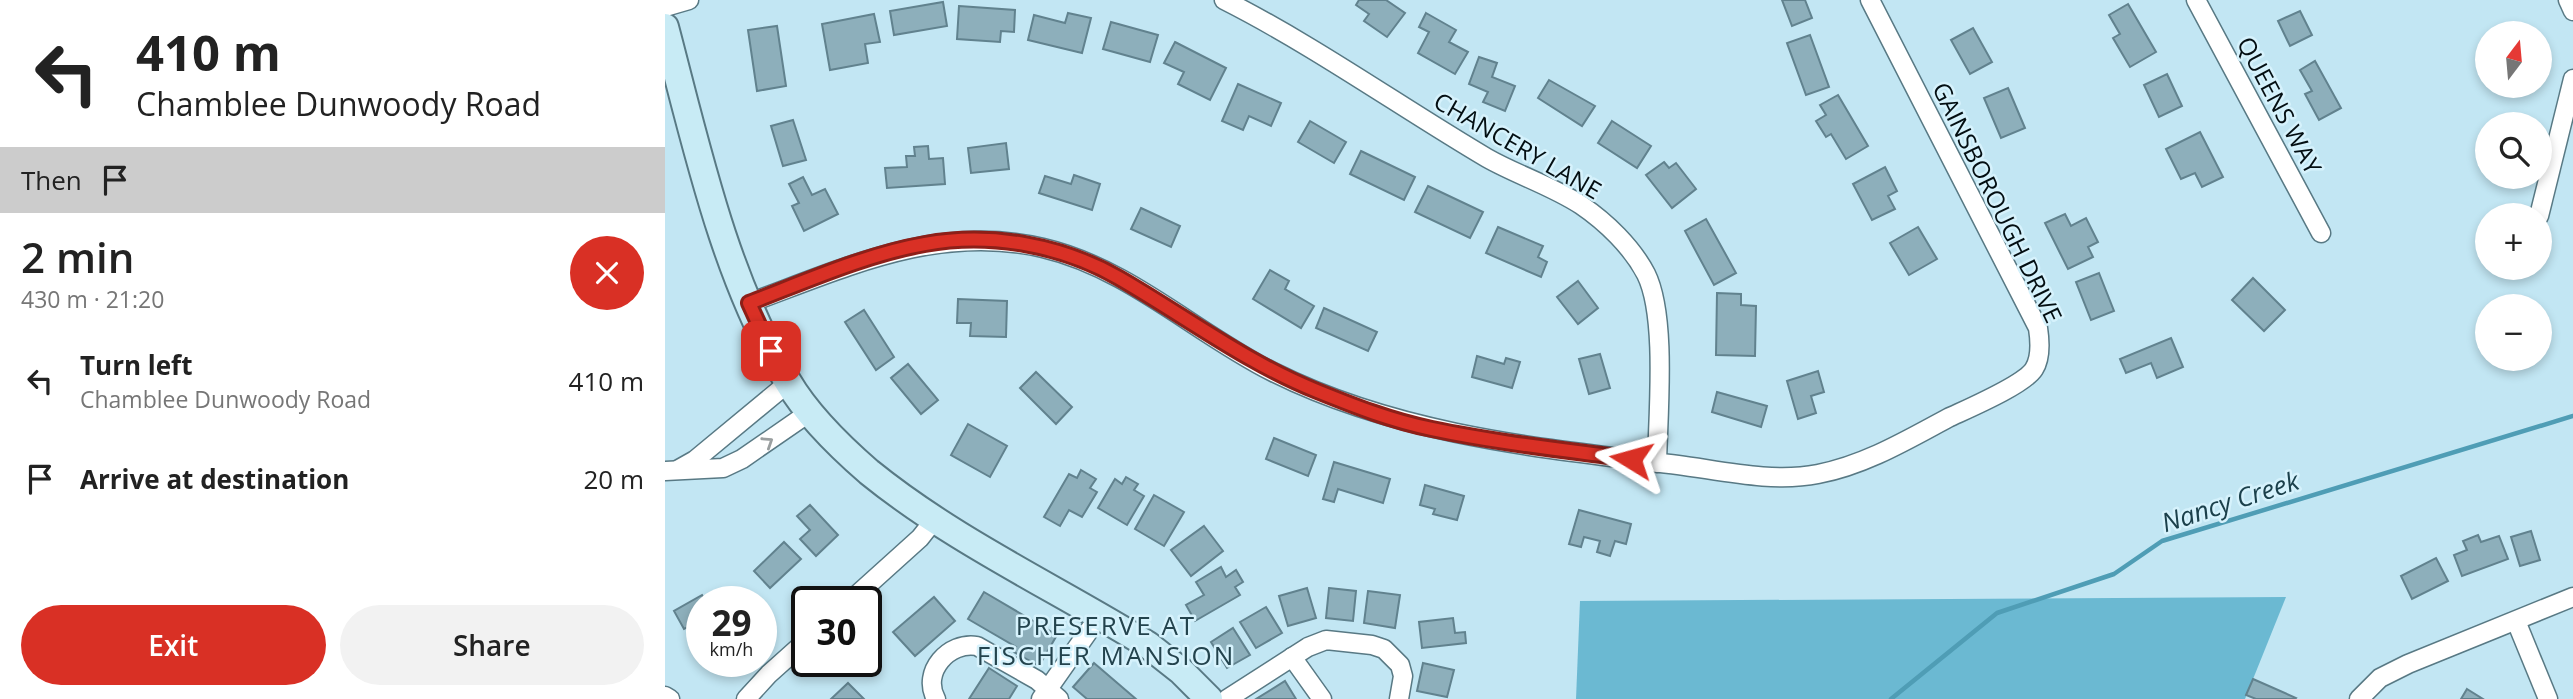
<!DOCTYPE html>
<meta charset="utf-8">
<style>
:root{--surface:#fff;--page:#f2f2f2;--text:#222;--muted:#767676;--accent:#d93025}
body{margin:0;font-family:"Open Sans",sans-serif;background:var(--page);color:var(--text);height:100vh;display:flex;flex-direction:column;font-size:26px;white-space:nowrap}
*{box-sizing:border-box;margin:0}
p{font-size:23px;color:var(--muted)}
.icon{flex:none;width:38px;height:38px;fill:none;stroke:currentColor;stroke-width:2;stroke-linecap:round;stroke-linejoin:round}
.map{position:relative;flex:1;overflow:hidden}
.side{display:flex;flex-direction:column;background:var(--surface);width:665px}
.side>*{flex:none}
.hud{background:#fff;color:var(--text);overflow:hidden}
.needle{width:46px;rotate:16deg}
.fabs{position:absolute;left:1810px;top:21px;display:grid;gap:14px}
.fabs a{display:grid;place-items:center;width:77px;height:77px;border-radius:50%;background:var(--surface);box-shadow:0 4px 10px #0003;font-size:35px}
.speed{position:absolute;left:21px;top:586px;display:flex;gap:14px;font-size:35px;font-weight:700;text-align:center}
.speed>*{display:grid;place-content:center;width:91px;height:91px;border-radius:50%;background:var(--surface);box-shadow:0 4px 10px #0003;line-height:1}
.speed small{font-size:18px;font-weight:400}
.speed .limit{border:4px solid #111;border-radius:10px;background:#fff;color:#111}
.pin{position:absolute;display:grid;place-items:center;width:60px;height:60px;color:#fff;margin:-30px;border-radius:14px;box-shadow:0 4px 10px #0006}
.me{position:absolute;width:77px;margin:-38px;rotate:278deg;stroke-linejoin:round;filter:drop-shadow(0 0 5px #0008)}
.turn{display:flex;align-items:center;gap:24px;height:147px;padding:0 21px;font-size:32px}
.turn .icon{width:91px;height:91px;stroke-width:2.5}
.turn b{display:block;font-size:49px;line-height:60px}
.then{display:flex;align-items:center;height:66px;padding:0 21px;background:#0003;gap:14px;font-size:26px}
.round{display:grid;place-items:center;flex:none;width:74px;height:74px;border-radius:37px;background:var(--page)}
.headline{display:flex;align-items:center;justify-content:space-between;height:119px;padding:0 21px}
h1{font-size:42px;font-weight:600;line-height:52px}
.cta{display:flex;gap:14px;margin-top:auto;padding:14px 21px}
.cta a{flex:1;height:80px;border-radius:42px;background:var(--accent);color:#fff;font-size:28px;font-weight:600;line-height:80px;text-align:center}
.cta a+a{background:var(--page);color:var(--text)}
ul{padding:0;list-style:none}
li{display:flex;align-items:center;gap:21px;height:98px;padding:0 21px}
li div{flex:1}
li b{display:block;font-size:26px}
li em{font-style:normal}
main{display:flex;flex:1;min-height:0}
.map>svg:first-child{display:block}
</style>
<main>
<section class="side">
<div class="hud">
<div class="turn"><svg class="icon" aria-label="left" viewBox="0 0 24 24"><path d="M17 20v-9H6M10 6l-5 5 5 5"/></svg><div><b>410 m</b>Chamblee Dunwoody Road</div></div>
<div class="then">Then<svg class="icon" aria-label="arrive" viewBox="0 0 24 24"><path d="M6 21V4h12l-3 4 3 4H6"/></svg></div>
</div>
<div class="headline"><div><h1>2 min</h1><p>430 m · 21:20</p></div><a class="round" style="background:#d93025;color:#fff"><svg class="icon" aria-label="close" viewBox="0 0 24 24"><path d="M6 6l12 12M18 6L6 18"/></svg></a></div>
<ul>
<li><svg class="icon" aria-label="left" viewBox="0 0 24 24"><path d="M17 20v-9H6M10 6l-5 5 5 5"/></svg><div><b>Turn left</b><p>Chamblee Dunwoody Road</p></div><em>410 m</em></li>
<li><svg class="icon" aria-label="arrive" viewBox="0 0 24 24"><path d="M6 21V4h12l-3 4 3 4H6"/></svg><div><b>Arrive at destination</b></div><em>20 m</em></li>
</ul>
<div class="cta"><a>Exit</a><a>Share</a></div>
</section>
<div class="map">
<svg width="1908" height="699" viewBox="0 0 1908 699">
<rect width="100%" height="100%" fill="#c2e6f3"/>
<!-- forest -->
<path fill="#6bb9d2" d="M1621 597 1580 699H911L915 601Z"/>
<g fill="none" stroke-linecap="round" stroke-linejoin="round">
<!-- stream -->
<path stroke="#4f9db5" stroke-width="4.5" d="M1226 699 1332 613 1449 574 1497 541 1908 416"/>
</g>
<!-- building -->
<g fill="#8dafbb" stroke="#61828e" stroke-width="2">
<path d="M694 0H721L740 13 722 37 699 21 704 14 691 5Z"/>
<path d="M1117 0H1140L1147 18 1127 26Z"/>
<path d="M278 2 282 26 229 35 225 11Z"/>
<path d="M1463 4 1491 52 1465 67 1448 38 1455 34 1444 15Z"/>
<path d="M294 6 350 10 349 32 336 31 335 42 292 39Z"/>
<path d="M1635 11 1647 35 1625 46 1613 21Z"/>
<path d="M403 13 426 18 417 53 363 40 369 15 400 23Z"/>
<path d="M761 13 791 30 784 42 803 52 790 74 753 53 764 32 754 27Z"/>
<path d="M209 14 215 42 200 44 203 63 165 70 157 24Z"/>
<path d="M446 22 493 35 485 62 438 49Z"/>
<path d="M112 26 121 86 92 91 83 30Z"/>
<path d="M1308 28 1327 62 1305 74 1286 40Z"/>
<path d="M1145 35 1164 87 1141 95 1122 43Z"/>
<path d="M510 42 561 68 545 100 513 84 519 72 499 63Z"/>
<path d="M814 57 832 63 827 77 850 86 840 111 818 102 823 92 804 84Z"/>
<path d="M1650 61 1676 108 1654 120 1640 94 1647 91 1635 70Z"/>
<path d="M1502 74 1517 106 1494 117 1479 85Z"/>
<path d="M884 80 930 106 917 126 873 98Z"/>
<path d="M573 84 616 103 606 126 584 116 578 130 557 121Z"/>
<path d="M1343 88 1360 128 1336 138 1319 98Z"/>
<path d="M1173 95 1203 146 1181 159 1166 134 1161 137 1151 121 1161 115 1155 105Z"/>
<path d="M128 120 141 160 118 166 106 126Z"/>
<path d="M645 121 681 142 669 163 633 142Z"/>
<path d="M947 121 986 146 972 168 933 143Z"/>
<path d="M1535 132 1558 177 1537 187 1530 173 1516 179 1501 149Z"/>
<path d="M341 143 344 169 306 173 303 148Z"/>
<path d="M263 146 264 159 278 158 280 184 222 188 220 168 242 167 241 156H250L249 147Z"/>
<path d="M696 151 750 177 739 200 685 174Z"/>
<path d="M999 162 1004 168 1011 163 1031 189 1007 208 981 175Z"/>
<path d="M1220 167 1232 191 1223 196 1230 209 1207 220 1188 184Z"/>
<path d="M409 175 435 184 427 210 374 193 380 176 406 184Z"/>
<path d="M138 177 147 195 160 189 173 214 139 231 127 206 134 203 124 184Z"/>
<path d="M763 186 818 212 805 238 750 212Z"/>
<path d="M476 208 515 226 506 247 466 229Z"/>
<path d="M1400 214 1406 226 1421 218 1433 242 1423 247 1428 257 1403 269 1380 223Z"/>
<path d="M1041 219 1071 273 1049 285 1020 231Z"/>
<path d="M833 227 878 246 873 257 882 262 876 277 821 253Z"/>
<path d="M1253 227 1272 259 1244 275 1225 243Z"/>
<path d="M605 270 624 281 620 289 649 306 636 328 588 299Z"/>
<path d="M1434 273 1449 311 1426 320 1411 282Z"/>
<path d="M1588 278 1620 310 1599 331 1567 300Z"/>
<path d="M913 281 933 308 913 324 892 297Z"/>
<path d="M1052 293 1076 294V305L1091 306 1090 356 1051 355Z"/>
<path d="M293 299 342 301 341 337 305 336 306 323H292Z"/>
<path d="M659 308 712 332 703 351 651 328Z"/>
<path d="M199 310 229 357 211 370 180 322Z"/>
<path d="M1506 338 1518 367 1492 378 1486 363 1461 373 1455 359Z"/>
<path d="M935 354 945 388 924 394 914 359Z"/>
<path d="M812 356 839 364 841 358 855 362 847 388 807 377Z"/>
<path d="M243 364 273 400 256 414 226 378Z"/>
<path d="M1153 371 1159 392 1146 396 1151 413 1133 419 1122 381Z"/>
<path d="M371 372 407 407 391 424 355 388Z"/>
<path d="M1052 392 1102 406 1096 427 1047 412Z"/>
<path d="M303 424 342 446 325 477 286 455Z"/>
<path d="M609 438 651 455 643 476 601 459Z"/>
<path d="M669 462 725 479 718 503 673 489 669 502 658 499Z"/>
<path d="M416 470 431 479 425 488 432 492 417 517 404 510 395 526 379 517 404 474 412 478Z"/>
<path d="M461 477 473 484 469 490 479 496 462 525 433 508 450 479 457 484Z"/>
<path d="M760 485 799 496 792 520 768 514 770 509 755 505Z"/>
<path d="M489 495 519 512 499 546 470 529Z"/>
<path d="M145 505 173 535 151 556 135 539 145 530 132 516Z"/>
<path d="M914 510 966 524 961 544 950 541 945 556 932 552 935 541 919 537 916 547 904 544Z"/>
<path d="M539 526 558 551 526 576 506 550Z"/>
<path d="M1866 531 1875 560 1855 566 1846 537Z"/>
<path d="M1813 535 1816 542 1834 536 1843 559 1797 576 1789 555 1802 550 1798 541Z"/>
<path d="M119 542 136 559 105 588 89 571Z"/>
<path d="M1771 558 1783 581 1747 599 1736 576Z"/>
<path d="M556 567 561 577 571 570 578 582 570 587 575 595 530 621 521 605 539 595 531 582Z"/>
<path d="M642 588 651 618 623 626 614 596Z"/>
<path d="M664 588 691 591 688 621 661 618Z"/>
<path d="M703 591 735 595 730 628 699 623Z"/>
<path d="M319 592 392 635 374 666 349 652 351 647 303 619Z"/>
<path d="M37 595 41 602H37V620L19 629 9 611Z"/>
<path d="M269 597 290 621 250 656 228 632Z"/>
<path d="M601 607 617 633 591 648 575 622Z"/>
<path d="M788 618 790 633 800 632 801 643 757 648 754 622Z"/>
<path d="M568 628 585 655 562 668 546 642Z"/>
<path d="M429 663 471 699H422L408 687Z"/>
<path d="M758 663 789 670 782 697 752 691Z"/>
<path d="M324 668 352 686 344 699H304Z"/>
<path d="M1588 679 1631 698 1630 699H1591L1581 695Z"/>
<path d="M620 681 631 699H591Z"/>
<path d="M183 683 199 699H166Z"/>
<path d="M1802 689 1818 699H1796Z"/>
</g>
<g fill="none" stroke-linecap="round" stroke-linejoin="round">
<defs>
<g id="street">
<path d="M559 0C650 46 734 106 822 158 852 175 887 186 916 205 941 222 967 247 981 274 1002 316 993 414 992 463"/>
<path d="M1531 0 1656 233"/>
<path d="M1903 0 1908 11"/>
<path d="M0 7 24 0"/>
<path d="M1874 216 1908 79"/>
<path d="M84 303C180 268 273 223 378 248 464 268 530 333 608 372 734 435 874 448 1013 465 1058 471 1108 483 1153 474 1200 465 1242 440 1283 418 1302 409 1359 385 1369 369 1376 358 1375 341 1373 328L1205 0"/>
<path d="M14 469 30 460 123 383"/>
<path d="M0 471 58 468 77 459 145 412"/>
<path d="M184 602 255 538 270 519"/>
<path d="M1851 621 1883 699"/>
<path d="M627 657 657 699"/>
<path d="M0 696 5 699"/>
<path d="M81 699 104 674 142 640"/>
<path d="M271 699C256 672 284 641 312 646L372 680 394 699"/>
<path d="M376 699 435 615"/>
<path d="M562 699 643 647 661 640 707 645 719 649 735 665 738 676 734 699"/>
<path d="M1694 699 1715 678 1743 664 1908 597"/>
</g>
<path id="secondary" d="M0 27C31 144 59 277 123 382 143 416 174 446 204 472 289 541 391 588 483 645L516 671 544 699"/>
</defs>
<!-- street casing -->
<use href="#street" stroke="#587984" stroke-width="21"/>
<!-- secondary casing -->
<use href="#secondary" stroke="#587984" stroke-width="30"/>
<!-- street -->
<use href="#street" stroke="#fff" stroke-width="18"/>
<!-- secondary -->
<use href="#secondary" stroke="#c8ebf5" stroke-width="26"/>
</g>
<!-- one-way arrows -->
<defs><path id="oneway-chevron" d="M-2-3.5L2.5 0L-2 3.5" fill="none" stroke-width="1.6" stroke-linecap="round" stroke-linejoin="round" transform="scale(1.75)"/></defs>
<use stroke="#9a9fa0" href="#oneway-chevron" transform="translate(103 442) rotate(-33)"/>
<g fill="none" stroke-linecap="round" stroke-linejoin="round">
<defs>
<path id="route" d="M106 351 84 303C139 282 202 254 260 244 325 232 397 245 454 278 520 316 580 362 652 391 689 406 727 421 767 429 833 443 900 450 966 459"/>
</defs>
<!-- route casing -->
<use href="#route" stroke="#8d1f18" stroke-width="18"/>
<!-- route -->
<use href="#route" stroke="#d93025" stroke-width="12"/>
</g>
<g text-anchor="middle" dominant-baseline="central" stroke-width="5" stroke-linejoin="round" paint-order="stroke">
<!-- street labels -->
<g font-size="24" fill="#030e12" stroke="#d6f2fc">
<text transform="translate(1615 105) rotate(62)">QUEENS WAY</text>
<text transform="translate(853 145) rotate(30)">CHANCERY LANE</text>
<text transform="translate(1333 202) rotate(64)">GAINSBOROUGH DRIVE</text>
</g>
<!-- water labels -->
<g font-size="26" font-style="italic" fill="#1b404b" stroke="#d6f2fc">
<text transform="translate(1565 501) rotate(-18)">Nancy Creek</text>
</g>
<!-- neighbourhood labels -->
<g font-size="26" letter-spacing="2" fill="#23434d" stroke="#d6f2fc">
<text x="441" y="625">PRESERVE AT<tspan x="441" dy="30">FISCHER MANSION</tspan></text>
</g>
</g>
</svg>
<div class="fabs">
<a><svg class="needle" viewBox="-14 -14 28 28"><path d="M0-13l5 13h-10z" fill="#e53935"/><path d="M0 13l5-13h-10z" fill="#767676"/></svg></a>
<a><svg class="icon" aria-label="search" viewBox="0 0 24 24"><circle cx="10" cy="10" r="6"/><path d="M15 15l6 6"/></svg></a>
<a>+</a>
<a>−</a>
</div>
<div class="speed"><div>29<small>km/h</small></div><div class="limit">30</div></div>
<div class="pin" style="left:106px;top:351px;background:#d93025"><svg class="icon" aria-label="arrive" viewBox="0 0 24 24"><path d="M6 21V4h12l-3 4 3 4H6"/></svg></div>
<svg class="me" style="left:966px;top:459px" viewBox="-20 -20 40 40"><path d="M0-17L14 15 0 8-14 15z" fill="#d93025" stroke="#fff" stroke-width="4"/></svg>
</div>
</main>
